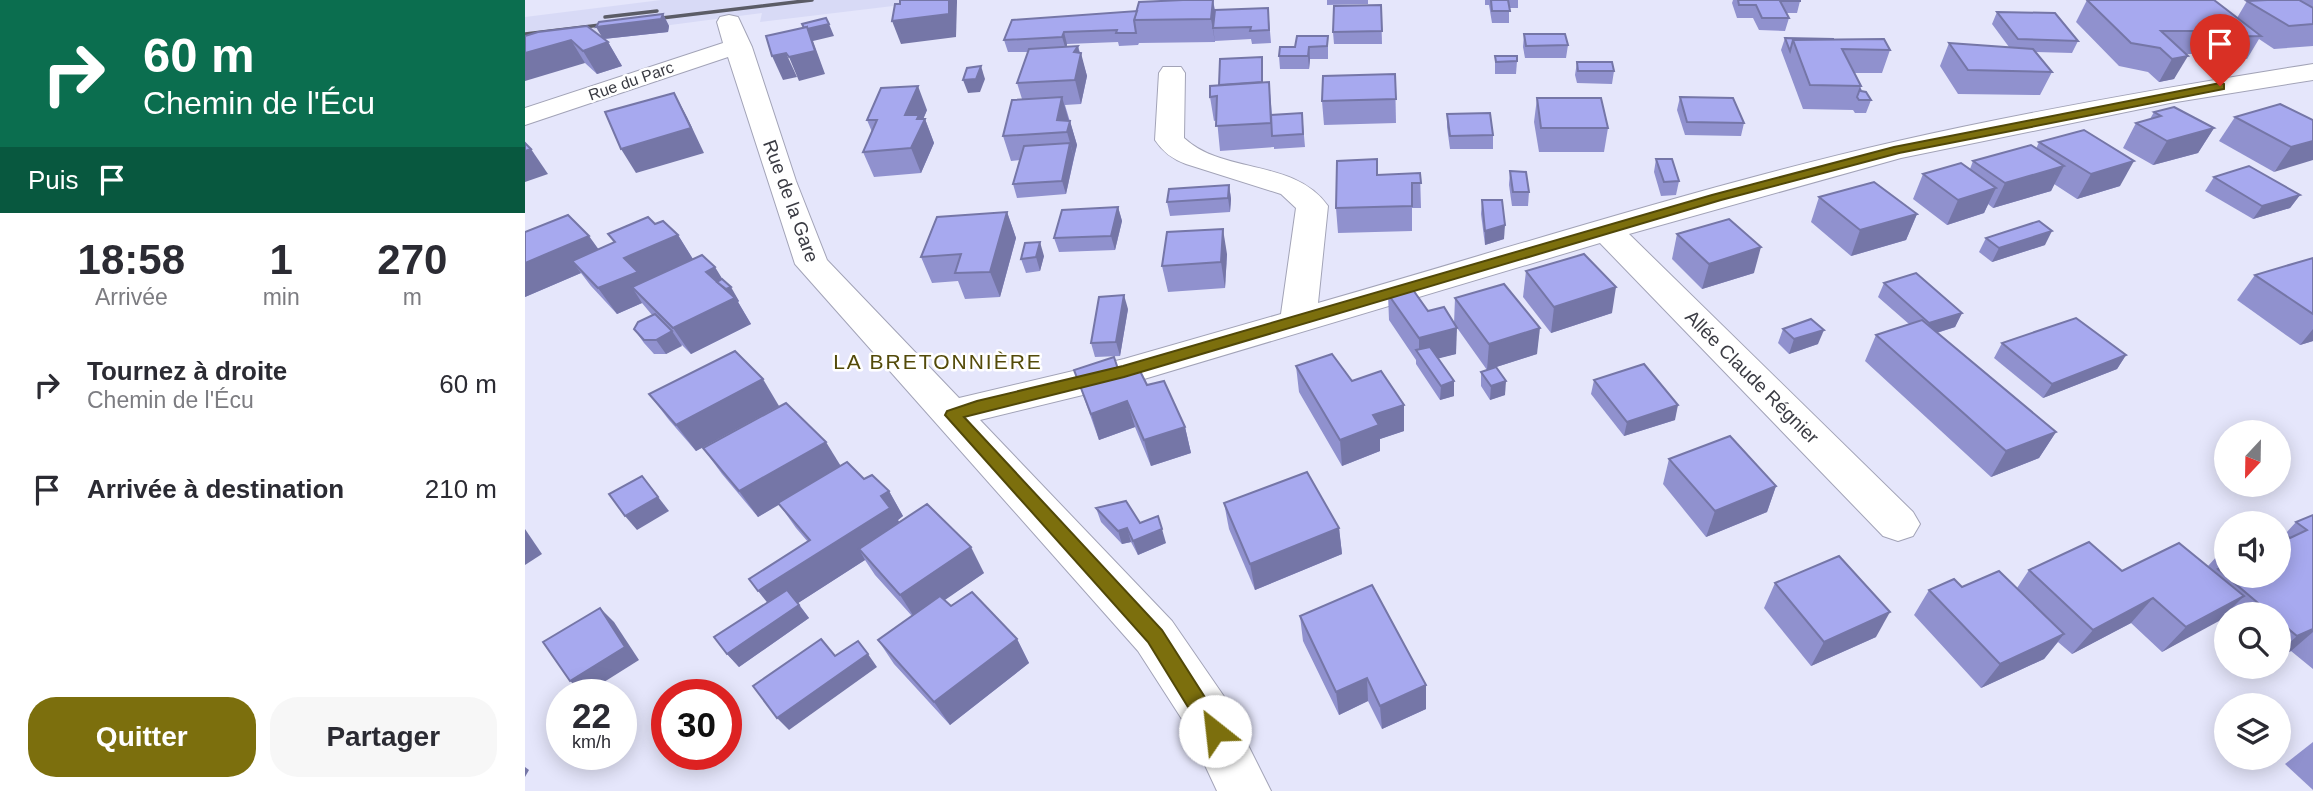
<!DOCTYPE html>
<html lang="fr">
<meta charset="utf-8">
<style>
:root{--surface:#fff;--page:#f7f7f7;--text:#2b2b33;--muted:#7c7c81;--accent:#7c6f0d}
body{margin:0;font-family:Arial,sans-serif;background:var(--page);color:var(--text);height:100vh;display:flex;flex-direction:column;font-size:26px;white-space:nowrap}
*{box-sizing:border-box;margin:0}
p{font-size:23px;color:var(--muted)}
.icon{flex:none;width:38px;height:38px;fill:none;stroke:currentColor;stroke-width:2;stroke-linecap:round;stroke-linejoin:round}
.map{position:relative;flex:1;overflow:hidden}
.panel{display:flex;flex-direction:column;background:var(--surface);width:525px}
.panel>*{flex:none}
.banner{background:#0b6e4f;color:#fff;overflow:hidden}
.needle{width:46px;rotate:202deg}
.tools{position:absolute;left:1689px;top:420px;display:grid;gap:14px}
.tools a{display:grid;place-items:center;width:77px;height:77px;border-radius:50%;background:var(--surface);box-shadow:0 4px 18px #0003;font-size:35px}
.speed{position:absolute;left:21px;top:679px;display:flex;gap:14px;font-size:35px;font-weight:700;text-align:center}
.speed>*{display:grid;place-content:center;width:91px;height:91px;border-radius:50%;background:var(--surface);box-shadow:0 4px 18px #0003;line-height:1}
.speed small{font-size:18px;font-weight:400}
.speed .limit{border:10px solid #d22;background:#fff;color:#111}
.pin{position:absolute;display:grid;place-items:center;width:60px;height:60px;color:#fff;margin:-72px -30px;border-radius:50% 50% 50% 0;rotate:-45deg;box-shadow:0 0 7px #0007}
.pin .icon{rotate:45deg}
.me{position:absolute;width:77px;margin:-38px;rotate:331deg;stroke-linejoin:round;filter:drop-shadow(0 0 5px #0008)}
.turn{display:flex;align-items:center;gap:24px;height:147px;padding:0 28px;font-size:32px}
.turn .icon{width:91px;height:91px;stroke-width:2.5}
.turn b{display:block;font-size:49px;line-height:60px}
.then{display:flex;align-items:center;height:66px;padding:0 28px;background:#0003;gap:14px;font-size:26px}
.eta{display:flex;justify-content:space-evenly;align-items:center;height:119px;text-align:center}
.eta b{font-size:42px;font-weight:700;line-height:49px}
.primary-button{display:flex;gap:14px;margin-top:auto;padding:14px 28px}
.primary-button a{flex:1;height:80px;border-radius:28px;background:var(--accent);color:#fff;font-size:28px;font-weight:700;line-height:80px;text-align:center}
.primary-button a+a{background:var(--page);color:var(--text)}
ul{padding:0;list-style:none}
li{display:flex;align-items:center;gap:21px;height:105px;padding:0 28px}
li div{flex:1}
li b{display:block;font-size:26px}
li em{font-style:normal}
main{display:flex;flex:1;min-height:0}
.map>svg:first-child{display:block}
</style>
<main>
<section class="panel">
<div class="banner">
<div class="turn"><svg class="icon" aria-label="right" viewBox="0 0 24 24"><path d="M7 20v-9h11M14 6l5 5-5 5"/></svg><div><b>60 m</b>Chemin de l'Écu</div></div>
<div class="then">Puis<svg class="icon" aria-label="arrive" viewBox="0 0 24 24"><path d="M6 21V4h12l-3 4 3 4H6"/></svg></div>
</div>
<div class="eta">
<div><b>18:58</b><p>Arrivée</p></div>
<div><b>1</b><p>min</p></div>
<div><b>270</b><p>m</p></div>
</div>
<ul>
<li><svg class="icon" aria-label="right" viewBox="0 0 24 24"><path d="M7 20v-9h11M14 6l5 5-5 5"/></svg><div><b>Tournez à droite</b><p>Chemin de l'Écu</p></div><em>60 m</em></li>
<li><svg class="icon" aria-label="arrive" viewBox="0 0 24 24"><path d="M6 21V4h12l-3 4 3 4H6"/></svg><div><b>Arrivée à destination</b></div><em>210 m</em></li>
</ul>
<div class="primary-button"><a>Quitter</a><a>Partager</a></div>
</section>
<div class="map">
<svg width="1788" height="791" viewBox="0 0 1788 791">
<rect width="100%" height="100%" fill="#e5e6fb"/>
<!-- built -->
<path fill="#d8daf6" d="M136 0H397L368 6 235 22 237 13 0 44V17Z"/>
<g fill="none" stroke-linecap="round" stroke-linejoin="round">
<defs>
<path id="street" d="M204 15 213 17 227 47 271 181 302 260 434 398 599 359 756 314 771 208 756 194 661 164C647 159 638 152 630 140L634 73 638 67H656L660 73 659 138C699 175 769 158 803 206L793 303C985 248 1177 186 1373 141 1510 110 1649 86 1788 64V80L1645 103 1376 158 1104 234 1388 512 1395 524 1388 536 1373 541 1358 536 1075 243 599 385 455 420 647 621 698 695 746 791H692L662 727 613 651 270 264 203 57 0 125V108L198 43 192 22 195 17Z"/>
</defs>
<!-- street casing -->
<use href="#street" stroke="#a2a3b7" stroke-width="2"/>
<!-- street -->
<use href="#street" fill="#fff" fill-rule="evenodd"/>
<!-- rail -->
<g stroke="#5b5c66" stroke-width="3.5">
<path d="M80 17 132 11"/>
<path d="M120 20 287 0"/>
<path d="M0 34 92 23"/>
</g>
</g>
<!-- wall -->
<g fill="#9091ce">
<path d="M688 0 690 10 743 8 746 43 727 44 726 39 690 41V42L614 43 613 45 594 46 593 42 542 44V47L553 46 562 76 556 104 540 105 552 145 541 194 492 198 488 184 495 160 486 161 478 136 497 99 492 83 503 52H483L479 40 612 11Z"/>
<path d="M802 0H843V4L802 5Z"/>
<path d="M960 0H993V8H984V23H967L964 5H960Z"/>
<path d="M1208 0H1275V1L1272 13H1261L1264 18 1260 31 1234 30 1228 18H1212L1207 3Z"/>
<path d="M1562 0 1712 18 1722 1 1742 0H1788V46L1749 49 1734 39 1722 59 1679 60 1672 54H1661L1649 79 1634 82 1623 72 1594 66 1551 22Z"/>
<path d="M856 5 857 44H809L808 32Z"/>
<path d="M1472 12 1553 41 1547 53 1511 52 1527 72 1515 95 1433 94 1415 66 1424 43 1484 47 1467 24Z"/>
<path d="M138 14 144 26 143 32 79 39 83 42 97 66 72 74 60 63 0 36 78 38Z"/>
<path d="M999 34 1043 45 1041 58H1000L998 47Z"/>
<path d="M803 36V59H785L784 69H755L754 56 770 47Z"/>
<path d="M1260 38 1365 50 1357 73H1329L1336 86 1335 89 1336 91 1346 100 1341 113H1330L1328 110 1278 109 1256 50Z"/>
<path d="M970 56 992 61 991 74H970Z"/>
<path d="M1052 62 1089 71 1087 84 1052 83 1050 75Z"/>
<path d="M738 69V82H744L747 115 777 113 780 147 749 149V147L695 151 692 120 689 121 685 97 694 85Z"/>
<path d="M870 74 871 123 799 125 797 101Z"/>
<path d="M1155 97 1219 123 1216 136 1160 135 1152 110Z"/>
<path d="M1012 98 1083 128 1079 152H1014L1009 122Z"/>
<path d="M402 110 398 119H400L409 143 396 173 349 177 338 152 347 132 342 120Z"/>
<path d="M1629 112 1689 128 1673 153 1628 165 1598 148 1611 123 1625 119Z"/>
<path d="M922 114 968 135V149H925L922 127Z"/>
<path d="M1710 117 1788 120 1749 172 1694 141Z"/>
<path d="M1514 142 1595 186 1552 199 1529 184 1526 191 1468 208 1463 204 1459 213 1422 225 1388 199 1398 174 1445 169 1448 161 1511 149Z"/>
<path d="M1131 159 1154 181 1151 195 1136 196 1129 172Z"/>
<path d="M985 171 1004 192 1003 206H987L984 185Z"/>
<path d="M895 173 896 208H887V231L813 233 811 208 853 175Z"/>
<path d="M1689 177 1775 195 1765 208 1728 219 1680 191Z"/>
<path d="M704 185 706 199 705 212 645 216 642 202Z"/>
<path d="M1294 197 1392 214 1381 240 1326 256 1286 222Z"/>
<path d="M957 200 979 239 960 245 956 214Z"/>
<path d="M593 207 597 221 590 250 534 252 529 238Z"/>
<path d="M482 212 491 238 475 297 440 299 433 281 407 283 396 257Z"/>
<path d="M130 224 153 235 168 259 197 279 214 301 213 302 226 324 166 354 157 345 141 354H129L119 343 109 329 127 315 117 303 92 314 66 286 56 273 0 297V232L74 249 89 242 83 234Z"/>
<path d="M1152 234 1229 273 1177 289 1147 259Z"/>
<path d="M1461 238 1520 245 1467 262 1454 252Z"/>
<path d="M702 254 700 288 643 292 637 266Z"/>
<path d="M519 256 515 271 501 273 496 259Z"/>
<path d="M1788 258V341L1775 345 1712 300 1730 275Z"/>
<path d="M1001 271 1087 313 1026 333 998 297Z"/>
<path d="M1359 283 1437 313 1430 327 1412 333 1531 432 1514 458 1466 477 1340 361 1351 335 1384 324 1353 297Z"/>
<path d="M863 294 903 311 929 324 930 298 1012 354 971 367 980 395 965 400 956 386V372L962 370 930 325 931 354 913 358 929 396 915 400 891 364V360L864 320Z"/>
<path d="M603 309 595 356 570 357 566 343Z"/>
<path d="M1258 329 1293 344 1264 354 1253 343Z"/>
<path d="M1477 343 1601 355 1592 369 1518 398 1469 358Z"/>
<path d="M771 366 827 381 879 431 855 439V451L817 466 774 392Z"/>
<path d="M549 370 595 375 622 385 660 427 666 453 626 466 610 427 574 440Z"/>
<path d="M1069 380 1150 420 1099 436 1066 394Z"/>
<path d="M124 394 254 406 171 451 144 420Z"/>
<path d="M178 448 316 465 339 479 364 491 378 516 373 520 374 523 459 573 419 600 426 606 492 639 504 663 425 725 369 664 353 640 387 616 350 575 340 560 273 603 284 618 214 667 202 654 242 602 283 542 271 528 254 504 233 517 197 474Z"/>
<path d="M1144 459 1251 486 1242 512 1181 537 1138 484Z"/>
<path d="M699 503 814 528 817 554 730 590 704 529Z"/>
<path d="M571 508 615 523 641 543 613 555 606 542 597 544 576 522Z"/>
<path d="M1788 515V669L1766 651 1754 657V614H1701V622L1696 618 1637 652 1606 623 1547 654 1533 642 1519 659 1456 688 1389 615 1404 590 1437 587 1492 588 1504 570 1597 571 1683 566 1693 555 1701 551V576L1760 534 1771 522Z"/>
<path d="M1250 583 1351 637 1286 666 1239 608Z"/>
<path d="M775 616 901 685V709L857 729 843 701 814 715 778 641Z"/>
<path d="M1788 742V790L1760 764Z"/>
</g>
<!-- shaded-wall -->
<g fill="#7576a7">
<path d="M424 0H432V2L431 37 376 44 367 21Z"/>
<path d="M688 0 691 21 688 28 690 42 686 19Z"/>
<path d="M138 14 144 26 143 32 78 39 71 27Z"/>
<path d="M304 24 309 36 288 41 300 74 274 81 264 57 282 29Z"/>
<path d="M539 32 542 44 541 50 537 37Z"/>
<path d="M46 40 60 63 0 81V53Z"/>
<path d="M83 42 97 66 72 74 58 51Z"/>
<path d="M553 46 555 57 556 53 562 76 556 104 550 80 549 52Z"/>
<path d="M784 47 785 59 784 69 783 56Z"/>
<path d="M261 53 272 77 258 80 247 56Z"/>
<path d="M1663 56 1649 79 1634 82 1647 59Z"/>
<path d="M737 57 738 69V106L737 93Z"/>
<path d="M456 66 460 79 455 92 443 93 438 80Z"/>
<path d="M393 86 402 110 397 122 400 119 409 143 396 173 386 148 380 115Z"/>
<path d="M149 93 162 117 179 153 111 173 96 149Z"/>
<path d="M537 97 544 121 532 120Z"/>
<path d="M545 121 552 145 549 157 542 132Z"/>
<path d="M1689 128 1673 153 1628 165 1642 141Z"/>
<path d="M1788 141V160L1749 172 1766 147Z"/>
<path d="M545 143 549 157 541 194 537 181Z"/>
<path d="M6 149 23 174 0 182V151Z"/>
<path d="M1609 161 1595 186 1552 199 1566 174Z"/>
<path d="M1539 166 1526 191 1468 208 1480 183Z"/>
<path d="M704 185 706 199 705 212 703 198Z"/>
<path d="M1471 188 1459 213 1422 225 1433 200Z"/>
<path d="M1775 195 1765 208 1728 219 1737 206Z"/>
<path d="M593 207 597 221 590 250 586 236Z"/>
<path d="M482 212 491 238 475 297 465 272Z"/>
<path d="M1392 214 1381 240 1326 256 1335 230Z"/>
<path d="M980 225 979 239 960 245V231Z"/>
<path d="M698 229 702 254 700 288 696 262Z"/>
<path d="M1527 231 1520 245 1467 262 1474 248Z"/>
<path d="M153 235 169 261 107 287 117 303 92 314 73 288 99 258Z"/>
<path d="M64 236 82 261H47L56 273 0 297V263Z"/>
<path d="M515 242 519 256 515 271 511 257Z"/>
<path d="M1236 247 1229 273 1177 289 1184 264Z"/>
<path d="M190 267 203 288 206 287 214 301 213 302 226 324 166 354 148 328 181 272Z"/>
<path d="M1091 287 1087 313 1026 333 1029 307Z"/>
<path d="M599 295 603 309 595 356 591 342Z"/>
<path d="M1437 313 1430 327 1398 337 1404 323Z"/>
<path d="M932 328 931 354 900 362 894 354V338Z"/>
<path d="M1015 328 1012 354 962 370 964 344Z"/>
<path d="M1788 329V341L1775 345Z"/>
<path d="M1299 330 1293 344 1264 354 1269 339Z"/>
<path d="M147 331 157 346 141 354 131 340Z"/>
<path d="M1601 355 1592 369 1518 398 1527 384Z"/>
<path d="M238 379 254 406 171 451 151 425Z"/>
<path d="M929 381V396L915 400 916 386Z"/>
<path d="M981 381 980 395 965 400 966 386Z"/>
<path d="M602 401 610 427 574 440 566 414Z"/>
<path d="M879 405V431L855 439V451L817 466 815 440 848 415Z"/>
<path d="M1153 405 1150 420 1099 436 1102 422Z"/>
<path d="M660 427 666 453 626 466 619 440Z"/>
<path d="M1531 432 1514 458 1466 477 1481 451Z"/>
<path d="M301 442 317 468 233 517 214 491Z"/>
<path d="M117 476 144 511 112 530 100 516Z"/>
<path d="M1251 486 1242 512 1181 537 1190 511Z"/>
<path d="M364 491 378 516 373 520 380 533 334 549 340 560 253 616 233 591 356 496Z"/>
<path d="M602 528 606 542 597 544 593 531Z"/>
<path d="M814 528 817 554 730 590 725 564Z"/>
<path d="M0 529 17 554 0 565Z"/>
<path d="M637 529 641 543 613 555 608 541Z"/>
<path d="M446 547 459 573 391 620 375 595Z"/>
<path d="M1719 596 1694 621 1637 652 1661 627Z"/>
<path d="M1628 598 1606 623 1547 654 1568 630Z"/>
<path d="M274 605 284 618 214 667 202 654Z"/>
<path d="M75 608 89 622 114 660 60 694 45 681Z"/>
<path d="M1365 612 1351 637 1286 666 1299 642Z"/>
<path d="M1788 629V632L1766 651 1754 657V652L1772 636Z"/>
<path d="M1539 634 1519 659 1456 688 1475 664Z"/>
<path d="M492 639 504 663 425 725 409 702Z"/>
<path d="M343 654 352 667 264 730 252 718Z"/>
<path d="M842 678 843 701 814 715 811 692Z"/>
<path d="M901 685V709L857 729 855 706Z"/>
<path d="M0 767 4 770 0 777Z"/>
</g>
<!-- building -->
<g fill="#a7a9ef" stroke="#7576a7" stroke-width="2">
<path d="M375 0H424V14L367 21 370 4H375Z"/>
<path d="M658 0H688L686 19 609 20 614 2Z"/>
<path d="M966 0H983L985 11H967Z"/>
<path d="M1213 0H1275V1H1255L1264 18H1237L1231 5H1214Z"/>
<path d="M1562 0H1689L1736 36 1692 37 1685 31H1636L1663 56 1647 59 1635 48 1606 43Z"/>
<path d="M1742 0H1774L1788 8V24L1764 26 1722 1Z"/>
<path d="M856 5 857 31 808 32 809 6Z"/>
<path d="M743 8 744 30 725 31 726 27 688 28 690 10Z"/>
<path d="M612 11 609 20 611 33H591L592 30 539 32 537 37 479 40 487 20Z"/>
<path d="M1472 12 1530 13 1553 41 1493 39Z"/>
<path d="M138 14 136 19 71 27 74 22Z"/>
<path d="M301 18 304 24 282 29V27L279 28 277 24Z"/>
<path d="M62 26 83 42 58 51 46 40 0 53V36L13 32Z"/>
<path d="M282 27 290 51 264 57 261 53 247 56 241 36Z"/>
<path d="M999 34H1040L1043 45 1001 46Z"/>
<path d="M772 36H803L802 46 784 47 783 56H754L755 47H770Z"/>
<path d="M1260 38 1308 39V40H1268L1265 51Z"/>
<path d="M1359 39 1365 50 1317 49 1336 86 1285 85 1268 40Z"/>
<path d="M1424 43 1508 49 1527 72 1443 70Z"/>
<path d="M553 46 549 52 556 53 550 80 492 83 504 49Z"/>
<path d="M970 56H992V61L971 62Z"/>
<path d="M737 57V82L694 85 695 59Z"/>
<path d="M1052 62H1087L1089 71H1053Z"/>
<path d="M456 66 451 79 438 80 442 68Z"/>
<path d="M870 74 871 99 797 101 798 76Z"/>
<path d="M744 82 746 123 691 126 692 96 685 97V86Z"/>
<path d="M393 86 380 115H394L392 119H400L386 148 338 152 352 120H342L356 88Z"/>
<path d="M1335 89 1336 91 1341 92 1346 100H1334L1332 97Z"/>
<path d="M149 93 166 128 96 149 80 112Z"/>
<path d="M537 97 532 120 545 121 542 132 478 136 487 100Z"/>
<path d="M1155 97 1208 98 1219 123 1162 122Z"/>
<path d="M1012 98H1076L1083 128H1016Z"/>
<path d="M1755 104 1788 120V141L1766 147 1710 117Z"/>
<path d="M1649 107 1689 128 1642 141 1611 123 1636 116 1629 112Z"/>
<path d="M777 113 778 134 747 136 746 115Z"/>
<path d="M965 113 968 135 925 136 922 114Z"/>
<path d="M1559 130 1609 161 1566 174 1514 142Z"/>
<path d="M0 143 6 149 0 151Z"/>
<path d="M545 143 537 181 488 184 499 146Z"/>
<path d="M1506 145 1539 166 1480 183 1448 161Z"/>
<path d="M852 159V175L895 173 896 183H887V206L811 208 812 161Z"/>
<path d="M1131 159H1147L1154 181 1139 182Z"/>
<path d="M1436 163 1471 188 1433 200 1398 174Z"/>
<path d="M1724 166 1775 195 1737 206 1689 177Z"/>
<path d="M985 171 1001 172 1004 192H988Z"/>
<path d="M1349 182 1392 214 1335 230 1294 197Z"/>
<path d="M704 185 703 198 642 202 644 189Z"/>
<path d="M957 200H977L980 225 960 231Z"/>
<path d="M593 207 586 236 529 238 537 210Z"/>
<path d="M482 212 465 272 430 273 436 254 396 257 412 217Z"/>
<path d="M43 215 64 236 0 263V232Z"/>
<path d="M123 217 130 224 138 221 153 235 99 258 113 272 73 288 47 261 90 242 83 234Z"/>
<path d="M1204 219 1236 247 1184 264 1152 234Z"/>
<path d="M1514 221 1527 231 1474 248 1461 238Z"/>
<path d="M698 229 696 262 637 266 642 232Z"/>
<path d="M515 242 511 257 496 259 500 243Z"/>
<path d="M1059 254 1091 287 1029 307 1001 271Z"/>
<path d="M177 255 190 267 181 272 210 298 148 328 107 287Z"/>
<path d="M1788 258V314L1730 275Z"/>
<path d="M1391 273 1437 313 1404 323 1359 283Z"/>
<path d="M197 279 206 287 201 289 192 282Z"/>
<path d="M979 284 1015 328 964 344 930 298Z"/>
<path d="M886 287 903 311 919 307 932 328 894 338 863 294Z"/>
<path d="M599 295 591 342 566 343 574 297Z"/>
<path d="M130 314 147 331 131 340H119L109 329 113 322Z"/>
<path d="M1551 318 1601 355 1527 384 1477 343Z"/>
<path d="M1286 319 1299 330 1269 339 1258 329Z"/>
<path d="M1397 320 1531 432 1481 451 1351 335Z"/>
<path d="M905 347 929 381 916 386 891 350Z"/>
<path d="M210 351 238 379 151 425 124 394Z"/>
<path d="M807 354 827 381 856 371 879 405 848 415 854 425 815 440 771 366Z"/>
<path d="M589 357 595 375 614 369 622 385 639 381 660 427 619 440 602 401 566 414 549 370Z"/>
<path d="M1119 364 1153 405 1102 422 1069 380Z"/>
<path d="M971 367 981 381 966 386 956 372Z"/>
<path d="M261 403 301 442 214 491 178 448Z"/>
<path d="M1205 436 1251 486 1190 511 1144 459Z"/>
<path d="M322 462 339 479 347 475 364 491 356 496 365 508 233 591 224 579 285 540 253 503Z"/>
<path d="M782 472 814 528 725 564 699 503Z"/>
<path d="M117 476 133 497 100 516 84 494Z"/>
<path d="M601 501 615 523 633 516 637 529 608 541 602 528 593 531 571 508Z"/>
<path d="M402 504 446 547 375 595 334 549Z"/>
<path d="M1788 515V629L1772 636 1754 621V614H1746L1693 569 1701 566V576H1754V529L1765 538 1782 530 1771 522Z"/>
<path d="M1564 542 1597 571 1654 543 1719 596 1661 627 1628 598 1568 630 1504 570Z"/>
<path d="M1701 551V564L1693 555Z"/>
<path d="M1314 556 1365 612 1299 642 1250 583Z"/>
<path d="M1474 571 1539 634 1475 664 1404 590 1429 579 1437 587Z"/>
<path d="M847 585 901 685 855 706 842 678 811 692 775 616Z"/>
<path d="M262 590 274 605 202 654 189 637Z"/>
<path d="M447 592 492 639 409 702 353 640 415 596 426 606Z"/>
<path d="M75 608 100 647 45 681 18 642Z"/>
<path d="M296 639 310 656 333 641 343 654 252 718 228 686Z"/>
</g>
<!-- route -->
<path fill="#7c6f0d" stroke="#514808" stroke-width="2" d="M1695 83 1699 84V89L1374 153 1196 200 599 377 439 417 637 630 697 724 700 731 697 738 690 741 682 738 623 642 420 415 422 411 452 401 598 366 1187 195 1369 147Z"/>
<g text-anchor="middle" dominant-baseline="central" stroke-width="5" stroke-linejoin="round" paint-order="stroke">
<!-- far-street labels -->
<g font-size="16" fill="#3a3b43" stroke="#fff">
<text transform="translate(106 81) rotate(-19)">Rue du Parc</text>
</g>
<!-- street labels -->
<g font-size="19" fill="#3a3b43" stroke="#fff">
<text transform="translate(266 201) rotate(70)">Rue de la Gare</text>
<text transform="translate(1227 377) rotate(45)">Allée Claude Régnier</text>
</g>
<!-- neighbourhood labels -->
<g font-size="21" letter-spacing="2" fill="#534a09" stroke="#fff">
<text x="413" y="361">LA BRETONNIÈRE</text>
</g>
</g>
</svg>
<div class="tools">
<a><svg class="needle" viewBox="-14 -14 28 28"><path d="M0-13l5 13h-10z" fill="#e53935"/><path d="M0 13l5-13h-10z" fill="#7c7c81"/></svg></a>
<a><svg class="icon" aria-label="sound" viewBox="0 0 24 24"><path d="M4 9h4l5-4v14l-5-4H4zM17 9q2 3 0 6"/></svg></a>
<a><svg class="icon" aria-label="search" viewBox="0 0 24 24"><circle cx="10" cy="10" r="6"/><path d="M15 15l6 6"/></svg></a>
<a><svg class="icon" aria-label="layers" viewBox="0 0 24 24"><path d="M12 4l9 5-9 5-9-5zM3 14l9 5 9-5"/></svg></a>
</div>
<div class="speed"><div>22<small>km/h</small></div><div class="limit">30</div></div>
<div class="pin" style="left:1695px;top:86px;background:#d93025"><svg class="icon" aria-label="arrive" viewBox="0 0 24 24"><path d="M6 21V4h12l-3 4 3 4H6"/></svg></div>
<svg class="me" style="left:690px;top:731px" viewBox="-20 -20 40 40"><circle r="19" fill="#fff"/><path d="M0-13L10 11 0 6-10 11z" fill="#7c6f0d"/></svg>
</div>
</main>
